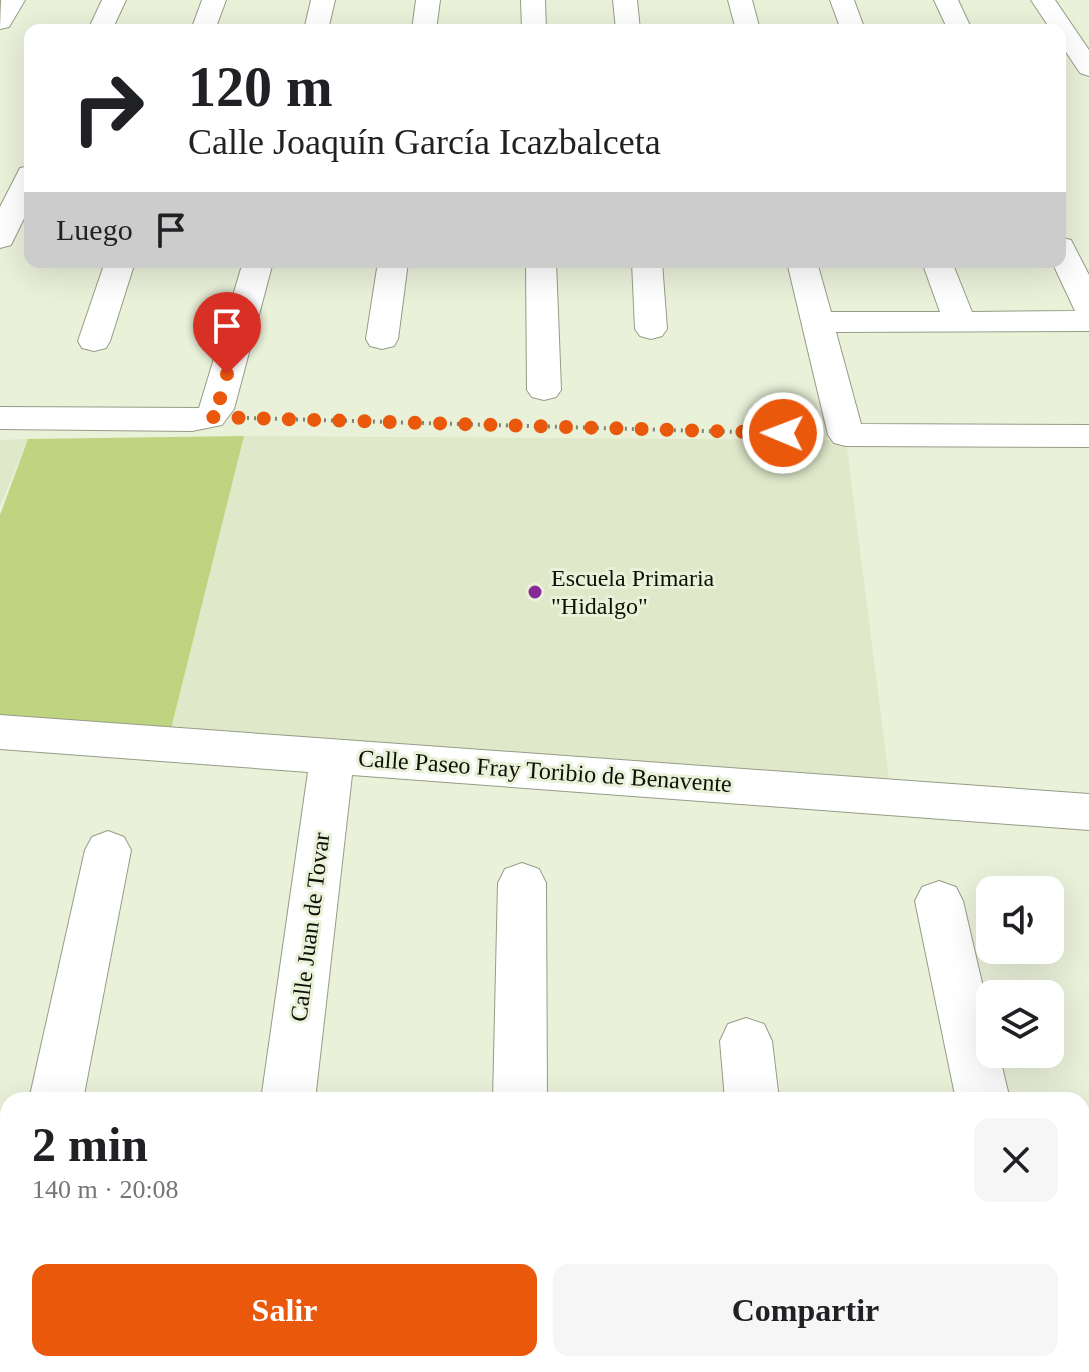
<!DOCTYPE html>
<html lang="es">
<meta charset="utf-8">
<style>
:root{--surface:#fff;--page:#f6f6f6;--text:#202124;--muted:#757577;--accent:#ea580c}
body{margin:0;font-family:"Times New Roman",serif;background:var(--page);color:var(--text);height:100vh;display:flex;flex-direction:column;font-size:30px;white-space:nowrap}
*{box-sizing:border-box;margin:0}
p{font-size:26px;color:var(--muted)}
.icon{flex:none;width:44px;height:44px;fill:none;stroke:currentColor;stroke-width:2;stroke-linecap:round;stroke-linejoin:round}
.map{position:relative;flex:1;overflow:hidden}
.panel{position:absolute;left:0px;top:1092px;width:1090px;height:280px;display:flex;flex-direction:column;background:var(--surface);border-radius:24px 24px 0 0;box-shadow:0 8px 32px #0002}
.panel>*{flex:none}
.guide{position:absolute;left:24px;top:24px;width:1042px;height:244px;border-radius:16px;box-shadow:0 8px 32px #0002;background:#fff;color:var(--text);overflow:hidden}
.buttons{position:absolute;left:976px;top:876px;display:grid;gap:16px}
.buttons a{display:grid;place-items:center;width:88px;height:88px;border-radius:16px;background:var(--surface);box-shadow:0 8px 32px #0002;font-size:40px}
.pin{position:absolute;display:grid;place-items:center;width:68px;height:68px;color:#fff;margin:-82px -34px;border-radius:50% 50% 50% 0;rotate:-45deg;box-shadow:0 0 8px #0007}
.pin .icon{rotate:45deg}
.me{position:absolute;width:88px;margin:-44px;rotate:271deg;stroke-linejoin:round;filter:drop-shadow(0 0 6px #0008)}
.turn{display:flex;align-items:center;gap:28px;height:168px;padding:0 32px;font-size:36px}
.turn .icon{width:104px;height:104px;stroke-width:2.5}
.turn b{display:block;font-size:56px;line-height:68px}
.then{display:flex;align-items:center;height:76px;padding:0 32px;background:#0003;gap:16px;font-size:30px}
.round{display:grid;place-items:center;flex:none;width:84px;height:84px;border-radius:16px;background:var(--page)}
.headline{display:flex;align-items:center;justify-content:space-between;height:136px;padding:0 32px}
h1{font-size:48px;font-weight:700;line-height:60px}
.button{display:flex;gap:16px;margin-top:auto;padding:16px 32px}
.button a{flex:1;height:92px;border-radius:16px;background:var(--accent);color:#fff;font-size:32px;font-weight:700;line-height:92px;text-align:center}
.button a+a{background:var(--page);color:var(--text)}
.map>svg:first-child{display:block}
</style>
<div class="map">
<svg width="1089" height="1372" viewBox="0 0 1089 1372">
<rect width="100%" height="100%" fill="#eaf1d9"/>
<!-- built -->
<g fill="#dfe8c9">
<path d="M244 436 846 440 893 810 167 745Z"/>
<path d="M28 439 0 506V440Z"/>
</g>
<!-- green -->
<path fill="#bed480" d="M244 436 167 745 0 734V515L28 439Z"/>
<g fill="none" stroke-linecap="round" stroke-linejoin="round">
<defs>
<g id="minor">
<path d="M1 0H25L9 27 0 29Z"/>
<path d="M102 0H126L112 30H88Z"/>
<path d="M202 0H226L215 30H191Z"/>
<path d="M311 0H335L328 30H304Z"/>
<path d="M416 0H440L436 30H412Z"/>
<path d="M521 0H545L546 30H522Z"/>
<path d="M613 0H637L640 30H616Z"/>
<path d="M728 0H752L760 30H736Z"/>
<path d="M830 0H854L865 30H841Z"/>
<path d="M934 0H958L972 30H948Z"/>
<path d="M1031 0H1055L1089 50V76L1080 73 1060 43V30H1051Z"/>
<path d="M30 166V206L11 245 0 248V207L20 168Z"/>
<path d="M1060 237 1071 240 1089 275V331L836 332 861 424 1089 425V447L846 446 834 443 828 435 787 262H817L831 312H940L922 262H952L972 312 1075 311 1052 262H1060Z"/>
<path d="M105 262H135L110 341 106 348 94 351 82 348 78 341Z"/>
<path d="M243 262H273L234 409 222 425 192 431 0 429V407L199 408Z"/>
<path d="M378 262H408L398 339 394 346 382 349 370 346 366 339Z"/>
<path d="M526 262H556L561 390 556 397 544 400 532 397 527 390Z"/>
<path d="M632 262H662L667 329 662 336 651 339 640 336 635 329Z"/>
<path d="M0 715 1089 794V830L352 775 315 1100H261L308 772 0 749Z"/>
<path d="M108 831 124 837 131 850 83 1100H29L85 850 92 837Z"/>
<path d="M522 863 539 869 546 883 547 1100H493L498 883 505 869Z"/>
<path d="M939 881 956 887 963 901 990 1017V1054H999L1010 1100H956L915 901 922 887Z"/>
<path d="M746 1018 764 1024 772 1041 779 1100H725L720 1041 728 1024Z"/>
<path d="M8 1277V1364H14L0 1370V1280Z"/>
<path d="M225 1364H285L284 1372H224Z"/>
<rect x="487" y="1364" width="60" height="8"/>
<path d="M750 1364H810L811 1372H751Z"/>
<path d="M1013 1364H1073L1075 1372H1015Z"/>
</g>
</defs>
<!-- minor casing -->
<use href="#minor" stroke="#969c87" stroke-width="2"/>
<!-- path -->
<path stroke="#7f8473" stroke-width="4" stroke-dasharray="2 5" stroke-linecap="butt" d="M247 418 809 434"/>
<!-- minor -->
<use href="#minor" fill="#fff" fill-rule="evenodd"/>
</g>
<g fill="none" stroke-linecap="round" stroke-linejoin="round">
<!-- route -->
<path stroke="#ea580c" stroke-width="14" stroke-dasharray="0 25.2" d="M227 374 217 409 210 417 783 433"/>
</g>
<!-- markers -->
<circle fill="#882a95" stroke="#eaf1d9" stroke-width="3" cx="535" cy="592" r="8"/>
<g text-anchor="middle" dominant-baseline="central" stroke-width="6" stroke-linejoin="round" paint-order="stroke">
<!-- poi labels -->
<g font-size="24" fill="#0f1109" stroke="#eaf1d9" text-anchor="start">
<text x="551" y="578">Escuela Primaria<tspan x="551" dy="28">"Hidalgo"</tspan></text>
</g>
<!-- street labels -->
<g font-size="24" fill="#0f1109" stroke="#eaf1d9">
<text transform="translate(545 771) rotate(4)">Calle Paseo Fray Toribio de Benavente</text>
<text transform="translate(310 927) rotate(-83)">Calle Juan de Tovar</text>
</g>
</g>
</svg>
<div class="buttons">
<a><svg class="icon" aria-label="sound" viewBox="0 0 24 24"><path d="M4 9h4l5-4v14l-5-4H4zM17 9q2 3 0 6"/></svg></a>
<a><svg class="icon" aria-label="layers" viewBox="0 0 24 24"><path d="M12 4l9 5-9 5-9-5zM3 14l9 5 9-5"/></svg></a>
</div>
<div class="pin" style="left:227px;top:374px;background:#d93025"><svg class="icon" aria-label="arrive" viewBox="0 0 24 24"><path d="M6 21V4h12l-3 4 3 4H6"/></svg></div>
<svg class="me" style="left:783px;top:433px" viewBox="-20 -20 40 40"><circle r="17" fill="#ea580c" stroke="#fff" stroke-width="3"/><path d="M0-11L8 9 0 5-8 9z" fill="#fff"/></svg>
<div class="guide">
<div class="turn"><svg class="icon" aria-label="right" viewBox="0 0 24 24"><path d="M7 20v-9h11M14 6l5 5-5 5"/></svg><div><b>120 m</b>Calle Joaquín García Icazbalceta</div></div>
<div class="then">Luego<svg class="icon" aria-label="arrive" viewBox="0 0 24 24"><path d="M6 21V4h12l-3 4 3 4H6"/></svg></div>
</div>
<section class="panel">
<div class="headline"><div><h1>2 min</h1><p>140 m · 20:08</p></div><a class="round"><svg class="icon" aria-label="close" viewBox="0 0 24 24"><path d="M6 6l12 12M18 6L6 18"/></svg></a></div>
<div class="button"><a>Salir</a><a>Compartir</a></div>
</section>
</div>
